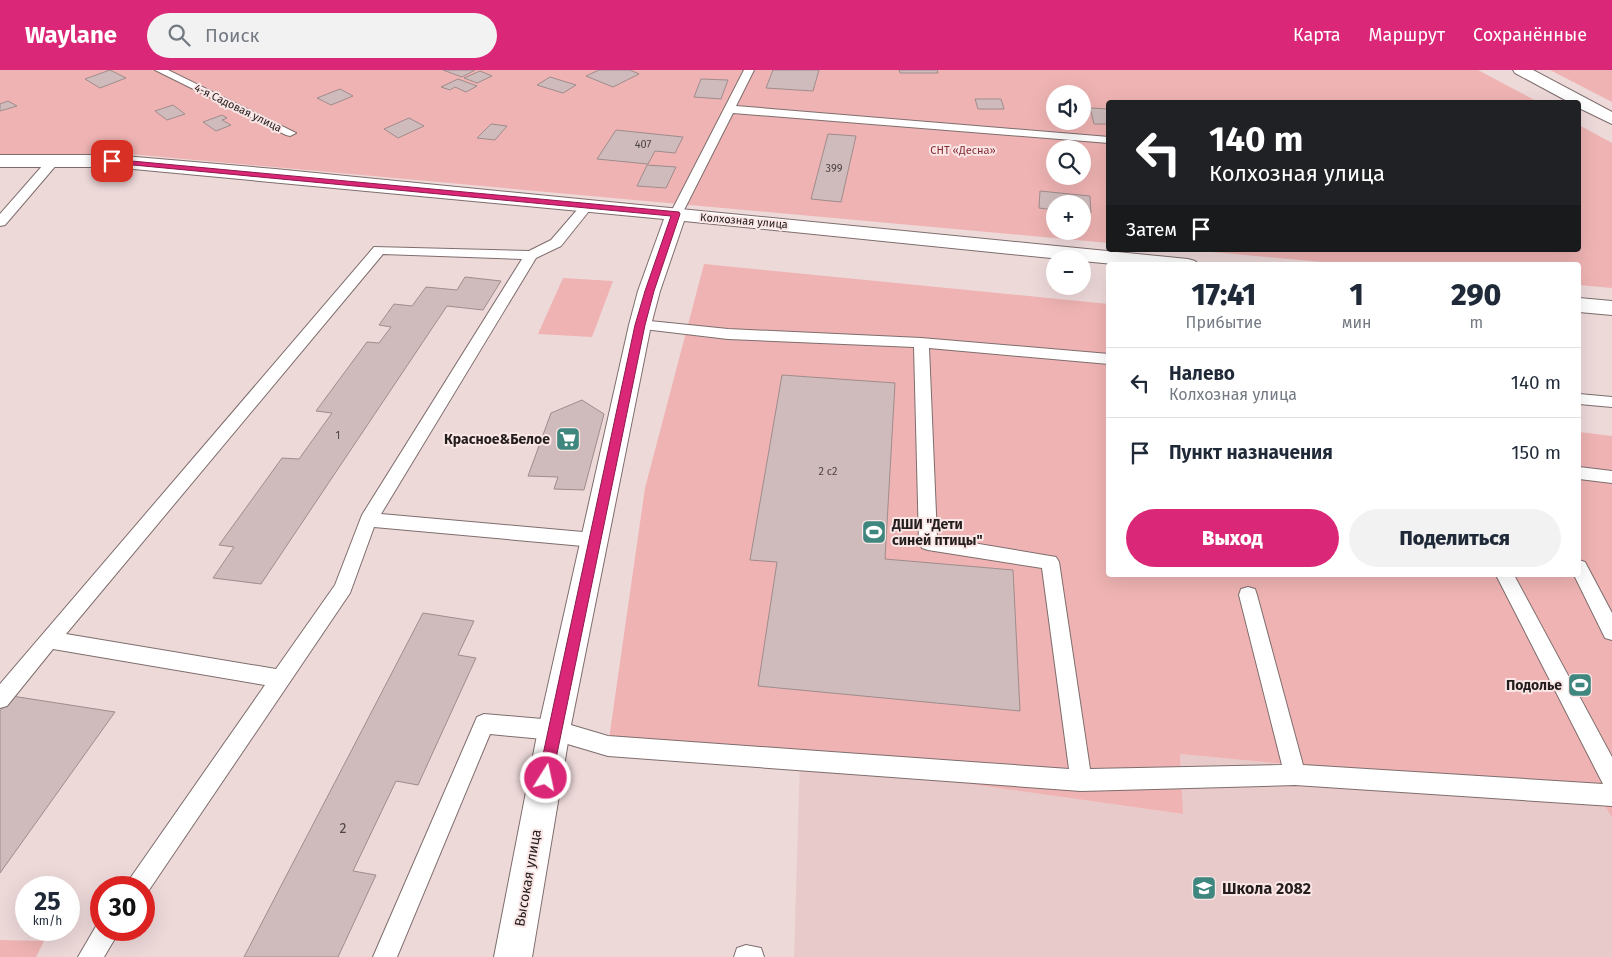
<!DOCTYPE html>
<html lang="ru">
<meta charset="utf-8">
<style>
:root{--surface:#fff;--page:#f2f2f3;--text:#1f2937;--muted:#747a83;--line:#e0e1e3;--accent:#db2777}
body{margin:0;font-family:"Fira Sans",sans-serif;background:var(--page);color:var(--text);height:100vh;display:flex;flex-direction:column;font-size:19px;white-space:nowrap}
*{box-sizing:border-box;margin:0}
p{font-size:16px;color:var(--muted)}
.icon{flex:none;width:28px;height:28px;fill:none;stroke:currentColor;stroke-width:2;stroke-linecap:round;stroke-linejoin:round}
.map{position:relative;flex:1;overflow:hidden}
.side{position:absolute;left:1106px;top:192px;width:475px;height:315px;display:flex;flex-direction:column;background:var(--surface);border-radius:5px;box-shadow:0 5px 20px #0002}
.side>*{flex:none}
.hud{position:absolute;left:1106px;top:30px;width:475px;height:152px;border-radius:5px;box-shadow:0 5px 20px #0002;background:#202124;color:#fff;overflow:hidden}
.fabs{position:absolute;left:1046px;top:15px;display:grid;gap:10px}
.fabs a{display:grid;place-items:center;width:45px;height:45px;border-radius:50%;background:var(--surface);box-shadow:0 5px 20px #0002;font-size:25px}
.speed{position:absolute;left:15px;top:806px;display:flex;gap:10px;font-size:25px;font-weight:700;text-align:center}
.speed>*{display:grid;place-content:center;width:65px;height:65px;border-radius:50%;background:var(--surface);box-shadow:0 5px 20px #0002;line-height:1}
.speed small{font-size:12px;font-weight:400}
.speed .limit{border:8px solid #d22;background:#fff;color:#111}
.pin{position:absolute;display:grid;place-items:center;width:42px;height:42px;color:#fff;margin:-21px;border-radius:10px;box-shadow:0 2px 8px #0006}
.me{position:absolute;width:55px;margin:-28px;rotate:10deg;stroke-linejoin:round;filter:drop-shadow(0 0 4px #0008)}
.turn{display:flex;align-items:center;gap:18px;height:105px;padding:0 20px;font-size:22px}
.turn .icon{width:65px;height:65px;stroke-width:2.5}
.turn b{display:block;font-size:35px;line-height:42px}
.then{display:flex;align-items:center;height:48px;padding:0 20px;background:#0003;gap:10px;font-size:19px}
.eta{display:flex;justify-content:space-evenly;align-items:center;height:85px;text-align:center}
.eta b{font-size:30px;font-weight:800;line-height:35px}
.action{display:flex;gap:10px;margin-top:auto;padding:10px 20px}
.action a{flex:1;height:58px;border-radius:30px;background:var(--accent);color:#fff;font-size:20px;font-weight:800;line-height:58px;text-align:center}
.action a+a{background:var(--page);color:var(--text)}
ul{padding:0;list-style:none}
li{display:flex;align-items:center;gap:15px;height:70px;padding:0 20px;border-top:1px solid var(--line)}
li div{flex:1}
li b{display:block;font-size:19px}
li em{font-style:normal}
header{display:flex;align-items:center;gap:30px;box-sizing:border-box;height:70px;padding:0 25px;background:var(--accent);color:#fff}
header strong{font-size:24px}
nav{display:flex;gap:28px;margin-inline-start:auto;font-size:18px}
.search{width:350px;height:45px;background:var(--page);display:flex;align-items:center;gap:12px;box-sizing:border-box;padding:0 18px;border-radius:28px;color:var(--muted);font-size:19px}
.map>svg:first-child{display:block}
</style>
<header>
<strong>Waylane</strong>
<div class="search"><svg class="icon" aria-label="search" viewBox="0 0 24 24"><circle cx="10" cy="10" r="6"/><path d="M15 15l6 6"/></svg>Поиск</div>
<nav><a>Карта</a><a>Маршрут</a><a>Сохранённые</a></nav>
</header>
<div class="map">
<svg width="1612" height="887" viewBox="0 0 1612 887">
<rect width="100%" height="100%" fill="#eed9d9"/>
<!-- built -->
<path fill="#e8caca" d="M1180 684 1600 724 1612 748V887H794L800 690 1182 744Z"/>
<!-- green -->
<g fill="#efb3b3" fill-rule="evenodd">
<path d="M0 0H1478L1538 32H1109V173L129 84 0 86ZM1055 24H1082V51H1055ZM1055 79H1082V106H1055ZM1055 134H1082V161H1055Z"/>
<path d="M1550 0H1612V32Z"/>
<path d="M1579 55 1612 73V218L1579 215V195H1355L1190 180H1579Z"/>
<path d="M704 194 1109 234V505H1579V362L1612 366V748L1599 724 1180 684 1183 744 800 690 608 676 645 418Z"/>
<path d="M563 208 613 211 592 267 538 264Z"/>
<path d="M0 870 44 871 36 887H0Z"/>
</g>
<!-- building -->
<g fill="#cfbbbb" stroke="#9f8c8c">
<path d="M110 0 126 8 100 18 85 9Z"/>
<path d="M443 0H475L462 7Z"/>
<path d="M599 0H630L639 4 613 17 586 6Z"/>
<path d="M773 0H819L813 21 766 18Z"/>
<path d="M899 0H937L938 3H900Z"/>
<path d="M480 1 492 6 477 13 464 8Z"/>
<path d="M550 7 576 15 563 23 537 15Z"/>
<path d="M458 9 477 16 466 22 455 17 450 20 441 17Z"/>
<path d="M701 9 728 10 721 29 694 27Z"/>
<path d="M340 19 353 26 331 35 317 28Z"/>
<path d="M975 29H1001L1004 39H978Z"/>
<path d="M8 31 17 36 0 41V34Z"/>
<path d="M173 35 185 44 167 50 155 41Z"/>
<path d="M1090 38 1109 39V54H1094Z"/>
<path d="M222 45 227 48 222 50 231 55 216 61 203 52Z"/>
<path d="M409 48 424 56 398 68 384 59Z"/>
<path d="M491 54 507 56 495 70 477 68Z"/>
<path d="M616 60 683 67 675 83 655 81 648 94 597 89Z"/>
<path d="M828 64 856 66 841 132 811 129Z"/>
<path d="M647 95 676 97 666 118 637 116Z"/>
<path d="M1040 121 1090 126 1091 143 1082 142V134H1055V140L1039 138Z"/>
<path d="M465 207 501 211 483 240 447 236 261 514 213 508 234 477 219 475 282 388 299 389 332 343 316 341 367 272 379 273 391 257 379 255 394 234 412 236 426 217 457 220Z"/>
<path d="M782 305 895 313 885 489 1013 500 1020 641 758 616 777 492 750 490Z"/>
<path d="M582 330 604 344 584 420 554 419 558 407 528 406 551 343Z"/>
<path d="M423 543 474 551 458 585 476 588 418 715 396 711 353 801 376 805 338 887H244Z"/>
<path d="M12 626 115 642 0 803V641Z"/>
</g>
<g fill="none" stroke-linecap="round" stroke-linejoin="round">
<defs>
<g id="lane">
<path d="M155 0H168L296 63 290 66 286 65Z"/>
<path d="M744 0H754L736 36 1109 67V73L733 43 682 144 676 148 672 147 670 144Z"/>
<path d="M54 86 58 87 60 90 58 93 5 155 0 156V144L50 87Z"/>
<path d="M587 132 593 136 561 176 536 188 381 444 594 463 600 465 603 470 600 475 594 477 374 457 350 523 145 826 144 827V818H125L129 810 265 615 53 579 7 636 0 638V614L374 177 529 181 551 170 583 133ZM383 184 522 189 362 445 335 515 276 599 66 564Z"/>
<path d="M640 250 728 259 921 268 1109 284V294L929 278 937 467 1056 487 1059 492 1090 699 1282 695 1239 525 1241 519 1248 517 1255 519 1257 525 1303 695 1603 714 1496 505H1514L1612 687V736L1295 715 1081 721 608 686 554 670 490 664 397 887H373L477 647 484 644 554 650 608 666 1069 699 1042 498 928 480 922 478 919 473 914 277 728 269 635 258 633 255 635 252Z"/>
<path d="M1579 324 1612 327V337L1579 334Z"/>
<path d="M1579 397 1612 401V413L1579 409Z"/>
<path d="M1579 490 1585 492 1612 543V570L1605 568 1574 505H1579Z"/>
<path d="M99 851H101V860H120L104 887H78Z"/>
<path d="M746 875 761 878 764 887H734L737 878Z"/>
</g>
<g id="street">
<path d="M0 85H112L275 99 1188 189 1195 191 1199 195H1124L1082 191V189H1061L684 151 660 221 651 255 570 660 532 887H494L538 660 629 255 638 221 664 149 112 97H0Z"/>
<path d="M1579 228 1612 231V245L1579 242Z"/>
</g>
<path id="secondary" d="M1513 0H1533L1612 42V54L1579 38V32H1569L1515 3Z"/>
</defs>
<!-- lane casing -->
<use href="#lane" stroke="#7f6d6d" stroke-width="2"/>
<!-- street casing -->
<use href="#street" stroke="#7f6d6d" stroke-width="2"/>
<!-- secondary casing -->
<use href="#secondary" stroke="#7f6d6d" stroke-width="2"/>
<!-- lane -->
<use href="#lane" fill="#fff" fill-rule="evenodd"/>
<!-- street -->
<use href="#street" fill="#fff" fill-rule="evenodd"/>
<!-- secondary -->
<use href="#secondary" fill="#fff" fill-rule="evenodd"/>
</g>
<!-- route -->
<path fill="#db2777" stroke="#8e194d" d="M110 89 679 142 680 144 654 221 645 255 551 713 546 715 540 713 538 708 635 255 645 221 671 146 112 93H110Z"/>
<!-- icons -->
<defs>
<symbol id="supermarket-square" viewBox="-11 -11 22 22"><rect x="-9" y="-9" width="18" height="18" rx="4" fill="#3f867f" stroke="#fbe6e6"/><path d="M-6-5.5h2.5l.6 2H6L4.5 2H-2.5L-4.4-4H-6ZM-1.5 3.2a1.3 1.3 0 1 0 .1 0ZM3 3.2a1.3 1.3 0 1 0 .1 0Z" fill="#fff"/></symbol>
<symbol id="stadium-square" viewBox="-11 -11 22 22"><rect x="-9" y="-9" width="18" height="18" rx="4" fill="#3f867f" stroke="#fbe6e6"/><path d="M0-5a6.5 5 0 1 0 0 10a6.5 5 0 1 0 0-10ZM-3.5-1.8h7v3.6h-7Z" fill="#fff"/></symbol>
<symbol id="school-square" viewBox="-11 -11 22 22"><rect x="-9" y="-9" width="18" height="18" rx="4" fill="#3f867f" stroke="#fbe6e6"/><path d="M0-5L7-2L0 1L-7-2ZM-4 1L0 2.5L4 1V4Q0 6-4 4Z" fill="#fff"/></symbol>
</defs>
<g fill-rule="evenodd">
<use href="#supermarket-square" x="554" y="355" width="28" height="28"/>
<use href="#stadium-square" x="860" y="448" width="28" height="28"/>
<use href="#stadium-square" x="1566" y="601" width="28" height="28"/>
<use href="#school-square" x="1190" y="804" width="28" height="28"/>
</g>
<g text-anchor="middle" dominant-baseline="central" stroke-width="4" stroke-linejoin="round" paint-order="stroke">
<!-- far-street labels -->
<g font-size="11" fill="#241d1d" stroke="#fbe6e6">
<text transform="translate(238 38) rotate(26)">4-я Садовая улица</text>
<text transform="translate(744 151) rotate(5)">Колхозная улица</text>
</g>
<!-- number labels -->
<g font-size="11" fill="#4f4444">
<text x="643" y="74">407</text>
<text x="834" y="98">399</text>
<text x="338" y="365">1</text>
<text x="828" y="401">2 с2</text>
</g>
<!-- far-park labels -->
<g font-size="11" fill="#862c35" stroke="#fbe6e6">
<text x="963" y="80">СНТ «Десна»</text>
</g>
<!-- poi labels -->
<g font-size="14" font-weight="bold" fill="#241d1d" stroke="#fbe6e6" text-anchor="end">
<text x="550" y="369">Красное&amp;Белое</text>
<text x="892" y="454" text-anchor="start">ДШИ "Дети<tspan x="892" dy="16">синей птицы"</tspan></text>
<text x="1562" y="615">Подолье</text>
</g>
<!-- near-number labels -->
<g font-size="14" fill="#4f4444">
<text x="343" y="758">2</text>
</g>
<!-- street labels -->
<g font-size="14" fill="#241d1d" stroke="#fbe6e6">
<text transform="translate(528 808) rotate(-80)">Высокая улица</text>
</g>
<!-- near-poi labels -->
<g font-size="16" font-weight="bold" fill="#241d1d" stroke="#fbe6e6" text-anchor="start">
<text x="1222" y="818">Школа 2082</text>
</g>
</g>
</svg>
<div class="fabs">
<a><svg class="icon" aria-label="sound" viewBox="0 0 24 24"><path d="M4 9h4l5-4v14l-5-4H4zM17 9q2 3 0 6"/></svg></a>
<a><svg class="icon" aria-label="search" viewBox="0 0 24 24"><circle cx="10" cy="10" r="6"/><path d="M15 15l6 6"/></svg></a>
<a>+</a>
<a>−</a>
</div>
<div class="speed"><div>25<small>km/h</small></div><div class="limit">30</div></div>
<div class="pin" style="left:112px;top:91px;background:#d93025"><svg class="icon" aria-label="arrive" viewBox="0 0 24 24"><path d="M6 21V4h12l-3 4 3 4H6"/></svg></div>
<svg class="me" style="left:546px;top:708px" viewBox="-20 -20 40 40"><circle r="17" fill="#db2777" stroke="#fff" stroke-width="3"/><path d="M0-11L8 9 0 5-8 9z" fill="#fff"/></svg>
<div class="hud">
<div class="turn"><svg class="icon" aria-label="left" viewBox="0 0 24 24"><path d="M17 20v-9H6M10 6l-5 5 5 5"/></svg><div><b>140 m</b>Колхозная улица</div></div>
<div class="then">Затем<svg class="icon" aria-label="arrive" viewBox="0 0 24 24"><path d="M6 21V4h12l-3 4 3 4H6"/></svg></div>
</div>
<section class="side">
<div class="eta">
<div><b>17:41</b><p>Прибытие</p></div>
<div><b>1</b><p>мин</p></div>
<div><b>290</b><p>m</p></div>
</div>
<ul>
<li><svg class="icon" aria-label="left" viewBox="0 0 24 24"><path d="M17 20v-9H6M10 6l-5 5 5 5"/></svg><div><b>Налево</b><p>Колхозная улица</p></div><em>140 m</em></li>
<li><svg class="icon" aria-label="arrive" viewBox="0 0 24 24"><path d="M6 21V4h12l-3 4 3 4H6"/></svg><div><b>Пункт назначения</b></div><em>150 m</em></li>
</ul>
<div class="action"><a>Выход</a><a>Поделиться</a></div>
</section>
</div>
